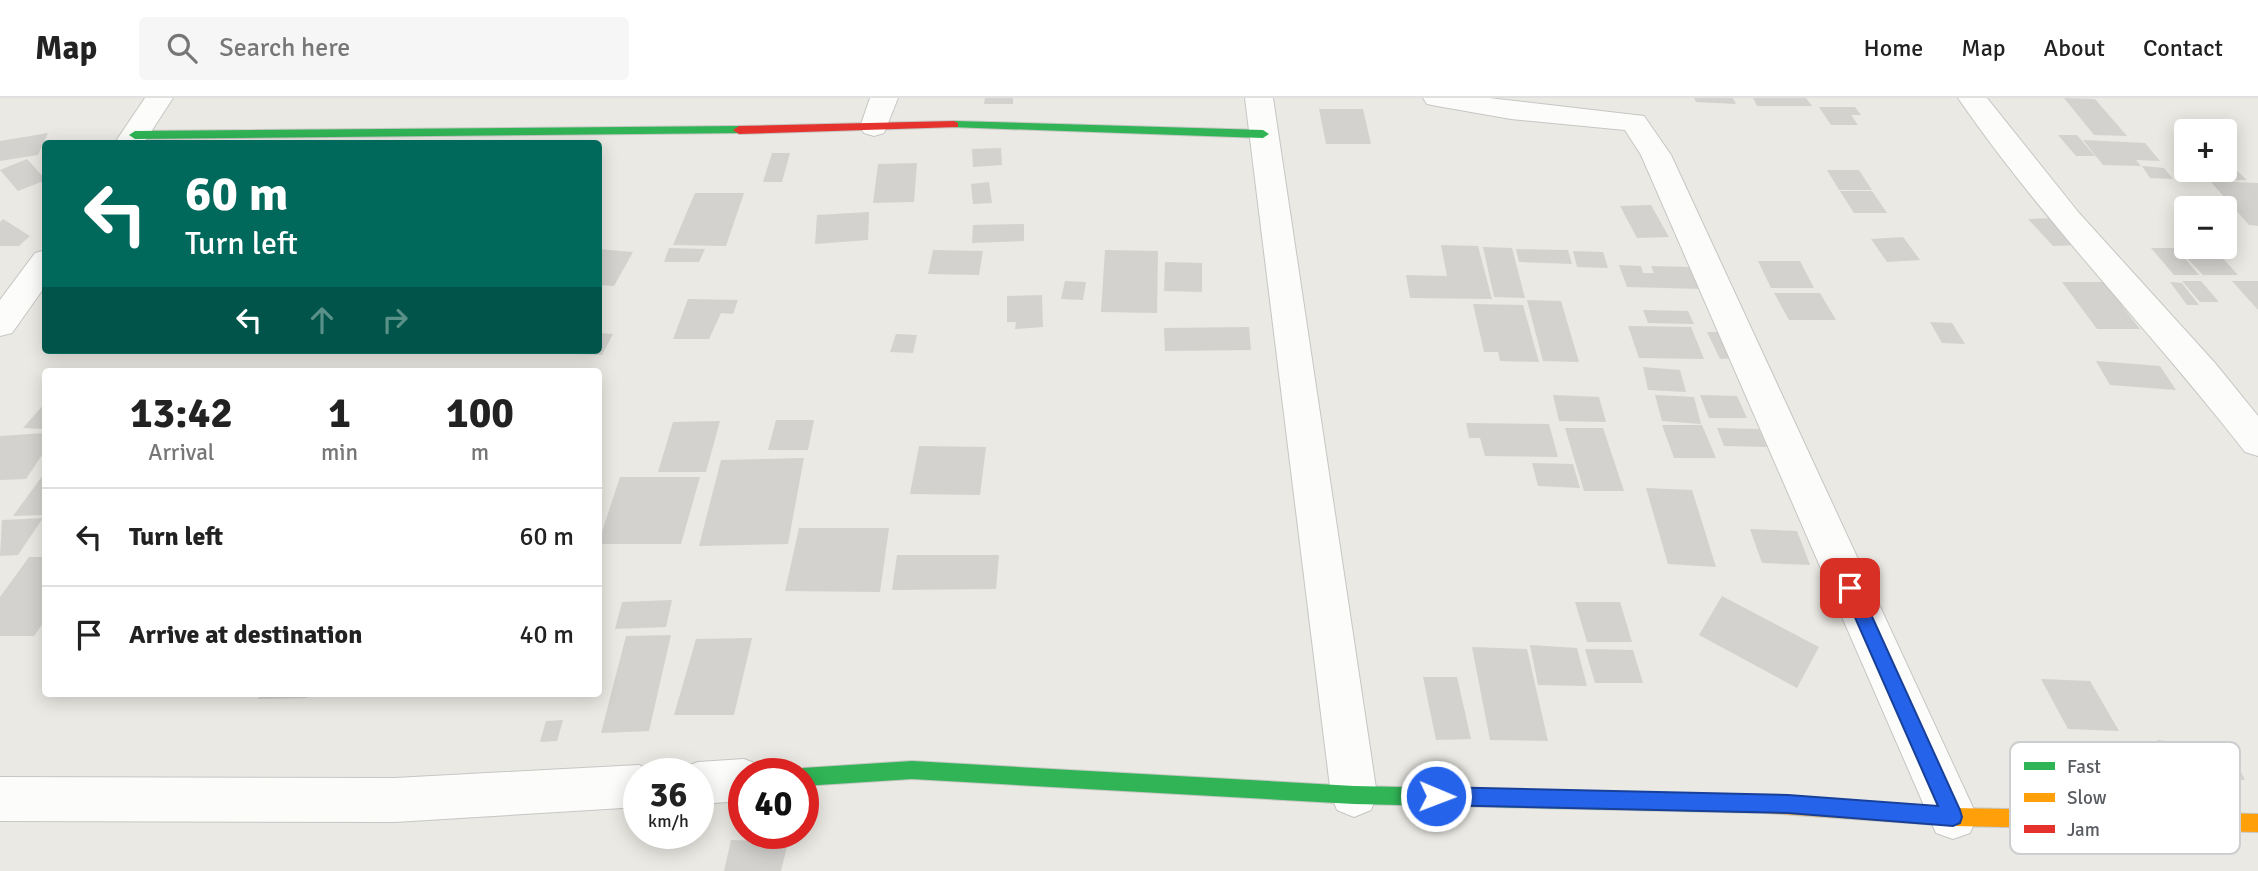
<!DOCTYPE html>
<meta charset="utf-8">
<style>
:root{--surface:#fff;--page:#f6f6f6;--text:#222;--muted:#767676;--line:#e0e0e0}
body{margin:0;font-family:Signika,sans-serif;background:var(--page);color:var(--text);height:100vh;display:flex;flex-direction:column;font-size:26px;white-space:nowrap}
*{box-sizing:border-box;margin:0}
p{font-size:23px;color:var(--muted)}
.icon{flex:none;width:38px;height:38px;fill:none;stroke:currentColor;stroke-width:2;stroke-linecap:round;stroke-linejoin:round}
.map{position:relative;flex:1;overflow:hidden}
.side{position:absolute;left:42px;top:270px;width:560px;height:329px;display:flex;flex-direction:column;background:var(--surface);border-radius:7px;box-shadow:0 4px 18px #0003}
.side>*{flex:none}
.guide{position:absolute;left:42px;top:42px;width:560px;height:214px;border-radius:7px;box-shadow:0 4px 18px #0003;background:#00695c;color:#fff;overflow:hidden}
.fabs{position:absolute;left:2174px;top:21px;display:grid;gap:14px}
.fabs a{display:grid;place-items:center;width:63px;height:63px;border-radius:7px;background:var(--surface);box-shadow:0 4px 18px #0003;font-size:35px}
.speed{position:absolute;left:623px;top:660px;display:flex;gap:14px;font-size:35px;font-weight:700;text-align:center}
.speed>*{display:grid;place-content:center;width:91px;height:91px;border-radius:50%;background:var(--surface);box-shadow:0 4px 18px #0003;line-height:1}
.speed small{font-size:18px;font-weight:400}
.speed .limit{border:10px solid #d22;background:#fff;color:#111}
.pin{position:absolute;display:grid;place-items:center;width:60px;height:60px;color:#fff;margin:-30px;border-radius:14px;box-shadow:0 4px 10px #0006}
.me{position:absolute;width:77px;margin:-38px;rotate:91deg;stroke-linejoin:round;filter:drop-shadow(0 0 5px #0008)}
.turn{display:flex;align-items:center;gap:24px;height:147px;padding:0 28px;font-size:32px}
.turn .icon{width:91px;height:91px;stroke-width:2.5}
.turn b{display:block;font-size:49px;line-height:60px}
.lanes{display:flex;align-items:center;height:66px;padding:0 28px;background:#0003;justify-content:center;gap:35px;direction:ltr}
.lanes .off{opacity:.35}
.eta{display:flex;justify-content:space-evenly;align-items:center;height:119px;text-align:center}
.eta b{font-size:42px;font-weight:700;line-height:49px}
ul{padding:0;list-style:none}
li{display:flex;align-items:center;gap:21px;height:98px;padding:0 28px;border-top:2px solid var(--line)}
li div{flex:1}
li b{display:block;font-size:26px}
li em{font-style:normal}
header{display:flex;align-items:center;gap:42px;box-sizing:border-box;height:98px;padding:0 35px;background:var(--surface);border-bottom:2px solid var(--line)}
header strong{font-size:33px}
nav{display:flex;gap:38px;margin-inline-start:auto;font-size:24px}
.search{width:490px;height:63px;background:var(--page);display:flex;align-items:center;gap:18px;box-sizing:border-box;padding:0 24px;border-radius:7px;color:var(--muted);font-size:26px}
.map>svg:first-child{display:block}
</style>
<header>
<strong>Map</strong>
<div class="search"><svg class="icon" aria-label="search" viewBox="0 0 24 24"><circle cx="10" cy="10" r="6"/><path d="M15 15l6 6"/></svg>Search here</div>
<nav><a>Home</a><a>Map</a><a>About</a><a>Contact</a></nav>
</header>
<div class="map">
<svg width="2258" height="773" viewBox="0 0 2258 773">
<rect width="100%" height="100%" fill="#eae9e3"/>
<!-- building -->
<g fill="#d3d2ce">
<path d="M985 0H1013V6H984Z"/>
<path d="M1694 0H1733L1736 6 1696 4Z"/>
<path d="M1753 0H1806L1812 8H1757Z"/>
<path d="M2064 0 2095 1 2127 38 2094 37Z"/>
<path d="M1819 9H1855L1861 17H1851L1858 27H1831Z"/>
<path d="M1319 11H1363L1371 46H1326Z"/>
<path d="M48 35 38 57 0 63V43Z"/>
<path d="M2058 37H2077L2095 58H2076Z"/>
<path d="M2083 42 2145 45 2160 63 2136 62 2141 68 2103 67Z"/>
<path d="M1001 50 1002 67 973 69 972 51Z"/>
<path d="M772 55H790L782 84H763Z"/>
<path d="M27 61 46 82 18 93 0 72Z"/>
<path d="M2224 61 2247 82 2214 83 2204 72H2224Z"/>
<path d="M917 65 914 104 873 105 878 66Z"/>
<path d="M2142 68 2164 70 2173 81 2150 80Z"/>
<path d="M1827 72H1859L1872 92H1839Z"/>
<path d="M2210 83 2258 85V128L2249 127Z"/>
<path d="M989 84 992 105 973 106 971 86Z"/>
<path d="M1840 93H1872L1887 115H1854Z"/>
<path d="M695 95H744L726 148 673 147Z"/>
<path d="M1651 107 1669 139 1637 140 1620 108Z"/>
<path d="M869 114 868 142 815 146 817 117Z"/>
<path d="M2057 120 2082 147 2053 148 2028 121Z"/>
<path d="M3 121 30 138 19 148H0V124Z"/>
<path d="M1024 126V143L972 145 973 127Z"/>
<path d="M1903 139 1920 162 1887 164 1871 141Z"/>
<path d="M1441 147 1478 148 1492 201 1410 200 1406 177 1447 178Z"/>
<path d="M1483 149 1512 150 1525 200 1494 199Z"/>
<path d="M669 150 705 151 699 164H664Z"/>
<path d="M2151 150H2176L2199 177H2174Z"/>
<path d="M598 151 633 154 614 188 598 187Z"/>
<path d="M1516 151 1568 152 1572 166 1519 164Z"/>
<path d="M933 152 983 153 979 177 928 176Z"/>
<path d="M1105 152 1158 153 1157 215 1101 214Z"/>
<path d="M1573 153 1603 154 1608 170 1577 169Z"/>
<path d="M2217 154 2238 177H2203L2182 155Z"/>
<path d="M1758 163H1800L1814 190H1771Z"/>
<path d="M1165 164 1202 165V194L1164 193Z"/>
<path d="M1619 167 1641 168 1643 175H1654L1651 168 1692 169 1702 191 1627 189Z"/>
<path d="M1065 183 1086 184 1083 202 1061 201Z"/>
<path d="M2182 183H2201L2219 204H2200Z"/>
<path d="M2232 183H2258V212Z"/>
<path d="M2062 184H2104L2140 231H2097Z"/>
<path d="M2170 184 2182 185 2199 207H2187Z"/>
<path d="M1774 195H1820L1836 222H1789Z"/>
<path d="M1042 197 1043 229 1015 231 1016 224H1007V198Z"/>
<path d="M688 201 738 202 733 216 721 215 709 241H673Z"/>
<path d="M1527 202 1561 203 1579 264 1543 263Z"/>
<path d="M1473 206 1523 207 1539 264 1500 263 1498 254H1484Z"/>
<path d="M1643 212 1688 213 1694 226 1648 225Z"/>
<path d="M1930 224 1952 225 1965 246 1942 245Z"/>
<path d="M1628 228 1691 229 1704 261 1639 260Z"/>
<path d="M1249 229 1251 252 1165 253 1164 230Z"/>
<path d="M1707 234H1725L1738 260 1720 261Z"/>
<path d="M598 235 613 236 602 257 576 256 578 252H598Z"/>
<path d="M896 236 917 237 913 255 890 254Z"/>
<path d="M296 252H342L339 256 294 255Z"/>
<path d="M2096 263 2160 268 2176 292 2110 287Z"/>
<path d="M1643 269 1680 272 1686 294 1648 292Z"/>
<path d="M1553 297 1599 299 1606 324 1559 323Z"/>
<path d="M1655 297 1694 299 1701 326 1662 323Z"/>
<path d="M1700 297 1737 298 1747 320H1709Z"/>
<path d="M46 304V331L23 330Z"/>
<path d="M776 322H814L808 352H768Z"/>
<path d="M720 323 706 374H658L673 324Z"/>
<path d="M1466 325 1549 326 1558 359 1485 358 1480 340H1469Z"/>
<path d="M1662 327H1702L1716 360H1674Z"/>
<path d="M1565 330H1603L1624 393H1584Z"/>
<path d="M1717 330 1759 331 1767 349 1724 348Z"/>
<path d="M46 335V351L26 381 0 382V338Z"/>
<path d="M919 348 986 349 980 397 910 396Z"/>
<path d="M804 360 788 446 699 448 721 362Z"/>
<path d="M1532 365 1573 366 1580 390 1538 388Z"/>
<path d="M46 373V417L13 418Z"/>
<path d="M620 379H700L681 446H598Z"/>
<path d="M1646 390 1692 392 1716 469 1668 466Z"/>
<path d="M43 420 18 457 0 458 2 422Z"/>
<path d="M799 430H889L880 494 785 493Z"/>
<path d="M1750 431 1797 433 1810 467 1762 465Z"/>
<path d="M897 457H999L996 491 892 492Z"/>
<path d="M29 459H46V521L34 538H0V499Z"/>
<path d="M1722 498 1819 549 1797 590 1699 537Z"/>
<path d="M672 502 666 529 615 531 622 504Z"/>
<path d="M1575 504H1620L1632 544H1587Z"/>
<path d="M671 537 649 633 601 635 626 538Z"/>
<path d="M752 540 734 617H674L696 541Z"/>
<path d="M1530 547 1577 550 1587 588 1538 587Z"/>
<path d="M1472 549 1527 551 1548 643 1490 642Z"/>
<path d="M1585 551 1633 552 1643 585H1595Z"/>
<path d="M1423 579H1457L1471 641 1436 642Z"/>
<path d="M2041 581 2090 583 2119 633 2068 631Z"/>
<path d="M261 595H309L306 600 258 601Z"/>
<path d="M563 622 557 643 540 644 546 623Z"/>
<path d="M2157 642 2228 649 2245 682 2173 675Z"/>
<path d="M731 742 788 744 781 773H724Z"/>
</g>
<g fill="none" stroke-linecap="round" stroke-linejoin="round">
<defs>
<g id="street">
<path d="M145 0H173L143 46H114Z"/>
<path d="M870 0H898L884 35 874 38 864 35 860 29Z"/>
<path d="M1245 0H1273L1377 697 1371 712 1354 719 1337 712 1331 697Z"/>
<path d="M1423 0H1489L1644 18 1671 57 1970 703 1977 719 1970 735 1953 741 1936 735 1641 57 1625 32 1511 21 1437 8 1427 6Z"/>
<path d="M1958 0H1987L2079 115 2215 265 2258 318V358L2245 354C2152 234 2044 125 1958 0Z"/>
<path d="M46 152V187L12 235 0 238V202L35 155Z"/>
<path d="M744 661 760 667 764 676H744V703L698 706V676H679L682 670 698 664Z"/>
<path d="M639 667 657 676H639V709L395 724 0 723V679L395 680Z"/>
</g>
<g id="fast">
<path d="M954 23 1263 32 1269 36 1263 40 950 29V25Z"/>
<path d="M739 28 743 29V35L135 41 129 37 135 33Z"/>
<path d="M912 663 1354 688 1766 697 1773 700 1776 706 1773 712 1766 715 1354 706 912 681 803 688V676H795L803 670Z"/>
</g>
<path id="slow" d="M1766 697 1953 710 2258 716V734L1953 728 1766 715 1759 712 1756 706 1759 700Z"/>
<path id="jam" d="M954 23 958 25V29L739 36 733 32 739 28Z"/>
</defs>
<!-- street casing -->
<use href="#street" stroke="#c6c6c4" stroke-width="2"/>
<!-- fast casing -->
<use href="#fast" stroke="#c6c7c5" stroke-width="2"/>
<!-- slow casing -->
<use href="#slow" stroke="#c6c7c5" stroke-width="2"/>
<!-- jam casing -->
<use href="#jam" stroke="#c6c7c5" stroke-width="2"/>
<!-- street -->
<use href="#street" fill="#fcfcfb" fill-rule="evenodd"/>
<!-- fast -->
<use href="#fast" fill="#30b455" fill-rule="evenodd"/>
<!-- slow -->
<use href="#slow" fill="#ff9f0a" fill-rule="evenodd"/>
<!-- jam -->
<use href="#jam" fill="#e5322d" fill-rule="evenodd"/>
</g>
<!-- route -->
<path fill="#2563eb" stroke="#184099" stroke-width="2" d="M1850 483 1856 485 1859 490 1960 712 1962 719 1960 725 1953 728 1788 715 1436 707 1429 705 1426 698 1429 692 1436 689 1788 697 1938 708 1842 490 1844 485Z"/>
<!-- legend -->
<rect x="2010" y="644" width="230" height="112" rx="10" fill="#fff" stroke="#cdced0" stroke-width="2"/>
<rect x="2024" y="664" width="31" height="8" fill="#30b455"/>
<rect x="2024" y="695" width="31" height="9" fill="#ff9f0a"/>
<rect x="2024" y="727" width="31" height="8" fill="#e5322d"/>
<g font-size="19" fill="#595d62">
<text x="2067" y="675">Fast</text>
<text x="2067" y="706">Slow</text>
<text x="2067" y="738">Jam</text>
</g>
</svg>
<div class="fabs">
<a>+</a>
<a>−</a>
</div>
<div class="speed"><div>36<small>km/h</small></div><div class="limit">40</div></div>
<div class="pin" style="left:1850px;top:490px;background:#d93025"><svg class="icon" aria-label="arrive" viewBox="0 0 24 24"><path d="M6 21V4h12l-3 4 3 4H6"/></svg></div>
<svg class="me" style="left:1436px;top:698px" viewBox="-20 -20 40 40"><circle r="17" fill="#2563eb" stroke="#fff" stroke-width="3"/><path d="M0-11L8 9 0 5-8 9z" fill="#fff"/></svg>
<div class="guide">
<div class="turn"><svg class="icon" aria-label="left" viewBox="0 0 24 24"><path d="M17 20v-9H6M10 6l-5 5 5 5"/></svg><div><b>60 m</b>Turn left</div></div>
<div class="lanes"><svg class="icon" aria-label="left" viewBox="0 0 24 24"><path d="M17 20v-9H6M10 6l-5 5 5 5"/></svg><svg class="icon off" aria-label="ahead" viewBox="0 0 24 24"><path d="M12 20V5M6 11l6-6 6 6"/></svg><svg class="icon off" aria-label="right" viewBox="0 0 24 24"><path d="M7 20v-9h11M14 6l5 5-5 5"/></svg></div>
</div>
<section class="side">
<div class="eta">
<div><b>13:42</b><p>Arrival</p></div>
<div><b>1</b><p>min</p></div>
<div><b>100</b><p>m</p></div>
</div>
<ul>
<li><svg class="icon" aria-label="left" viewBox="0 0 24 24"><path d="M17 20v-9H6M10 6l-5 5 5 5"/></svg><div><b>Turn left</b></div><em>60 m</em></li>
<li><svg class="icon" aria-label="arrive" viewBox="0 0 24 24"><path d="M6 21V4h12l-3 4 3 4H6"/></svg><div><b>Arrive at destination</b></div><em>40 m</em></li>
</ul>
</section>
</div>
